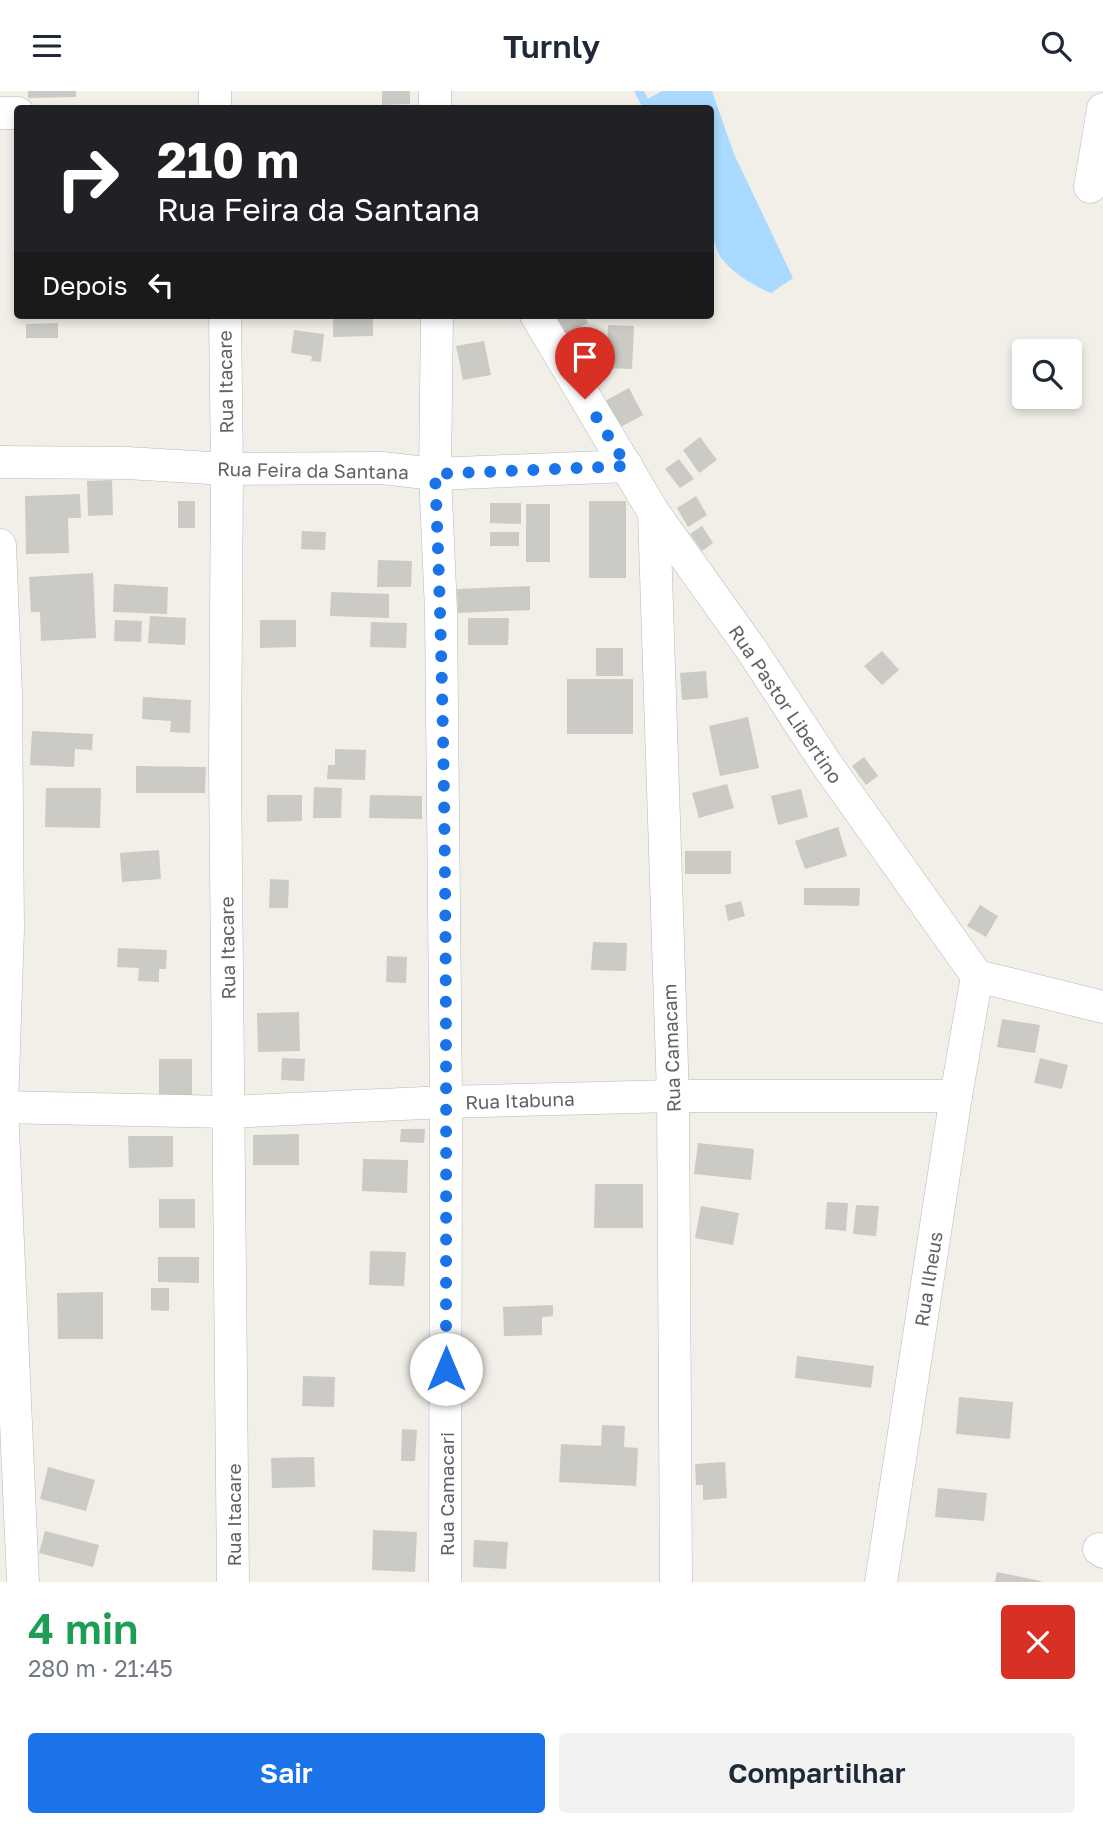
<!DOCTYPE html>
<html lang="pt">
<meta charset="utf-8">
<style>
:root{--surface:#fff;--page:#f2f2f3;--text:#1f2937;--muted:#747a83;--accent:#1a73e8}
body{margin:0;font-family:"Golos Text",sans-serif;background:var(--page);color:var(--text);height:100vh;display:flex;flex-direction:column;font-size:26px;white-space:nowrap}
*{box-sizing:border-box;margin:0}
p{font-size:23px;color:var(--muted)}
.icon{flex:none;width:38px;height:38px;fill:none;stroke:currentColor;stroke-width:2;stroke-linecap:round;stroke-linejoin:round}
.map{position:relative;height:1491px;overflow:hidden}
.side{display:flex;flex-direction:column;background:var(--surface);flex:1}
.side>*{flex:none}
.banner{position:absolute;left:14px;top:14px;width:700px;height:214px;border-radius:7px;box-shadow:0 4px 10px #0003;background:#202124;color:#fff;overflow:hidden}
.controls{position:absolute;left:1012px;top:248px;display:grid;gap:14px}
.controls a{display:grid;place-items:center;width:70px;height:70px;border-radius:7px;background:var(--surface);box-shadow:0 4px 10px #0003;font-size:35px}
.pin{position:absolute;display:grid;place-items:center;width:60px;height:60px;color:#fff;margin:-72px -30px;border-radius:50% 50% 50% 0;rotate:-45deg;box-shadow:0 0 7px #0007}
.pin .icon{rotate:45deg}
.me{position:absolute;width:77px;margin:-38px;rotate:0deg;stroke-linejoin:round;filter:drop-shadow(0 0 5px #0008)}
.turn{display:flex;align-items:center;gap:24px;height:147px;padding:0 28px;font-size:32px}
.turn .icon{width:91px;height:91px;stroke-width:2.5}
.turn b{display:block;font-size:49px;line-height:60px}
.then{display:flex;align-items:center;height:66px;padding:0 28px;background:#0003;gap:14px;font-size:26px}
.round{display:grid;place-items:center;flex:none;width:74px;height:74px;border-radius:7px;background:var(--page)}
.summary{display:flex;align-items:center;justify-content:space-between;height:119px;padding:0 28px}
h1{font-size:42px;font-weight:600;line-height:52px;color:#1e9e55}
.cta{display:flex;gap:14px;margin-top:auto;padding:14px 28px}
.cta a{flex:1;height:80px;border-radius:7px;background:var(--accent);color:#fff;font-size:28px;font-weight:600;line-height:80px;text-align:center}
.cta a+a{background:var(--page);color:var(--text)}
header{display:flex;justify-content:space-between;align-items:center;height:91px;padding:0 28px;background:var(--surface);font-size:32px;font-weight:600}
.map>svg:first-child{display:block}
</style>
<header><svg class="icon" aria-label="menu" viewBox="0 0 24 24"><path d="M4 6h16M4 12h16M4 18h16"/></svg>Turnly<svg class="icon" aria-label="search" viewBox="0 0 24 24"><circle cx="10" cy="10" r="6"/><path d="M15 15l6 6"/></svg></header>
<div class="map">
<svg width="1103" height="1491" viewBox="0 0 1103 1491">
<rect width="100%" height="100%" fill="#f1efe8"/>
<!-- water -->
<path fill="#aadaff" d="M662 0H712L734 63 793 187 771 202C754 195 734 183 722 168 703 144 710 51 710 18L644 17V10Z"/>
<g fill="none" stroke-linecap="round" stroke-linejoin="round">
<!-- stream -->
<path stroke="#aadaff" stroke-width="9" d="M639 0 644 10"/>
</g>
<!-- building -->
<g fill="#cccac5">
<path d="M28 0H76V6L28 7Z"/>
<path d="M382 0H410V13L382 14Z"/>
<path d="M333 224H373V245L333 246Z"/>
<path d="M552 224H584L588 232 561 245Z"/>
<path d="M58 232V247H26V233Z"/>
<path d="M608 234 634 235 632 278 606 277Z"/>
<path d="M294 239 324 243 321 271 311 270 312 265 291 262Z"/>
<path d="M484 250 491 284 463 289 456 255Z"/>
<path d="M582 250 591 268 577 276 567 258Z"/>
<path d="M629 297 643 324 617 338 603 311Z"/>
<path d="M700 346 717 369 699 382 683 359Z"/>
<path d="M679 368 694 388 680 397 665 378Z"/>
<path d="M112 389 113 424 88 425 87 390Z"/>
<path d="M80 403 81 427H68L69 462 26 463 25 405Z"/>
<path d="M696 405 707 424 688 436 677 417Z"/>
<rect x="178" y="410" width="17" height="27"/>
<rect x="589" y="410" width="37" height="77"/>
<path d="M490 412H521V433L490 432Z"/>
<rect x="526" y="413" width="24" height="58"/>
<path d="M702 435 713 452 702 460 690 443Z"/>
<path d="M302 440 326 441 325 459 301 458Z"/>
<rect x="490" y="441" width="29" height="14"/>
<path d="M378 469 412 470 411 496H377Z"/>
<path d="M93 482 96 547 41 550 40 521H31L29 486Z"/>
<path d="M114 493 168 496 167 523 113 521Z"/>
<path d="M530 495V519L458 522 457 498Z"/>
<path d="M331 501 389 503V527L330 525Z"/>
<path d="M150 525 186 527 185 554 148 552Z"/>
<path d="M468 527H509L508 554H468Z"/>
<path d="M115 529 142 530 141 551 114 550Z"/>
<path d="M260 529H296V556L260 557Z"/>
<path d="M371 531 407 532 406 557 370 556Z"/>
<rect x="596" y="557" width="27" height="28"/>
<path d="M882 560 899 579 882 594 864 575Z"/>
<path d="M706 580 708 607 682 609 680 582Z"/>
<rect x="567" y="588" width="66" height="55"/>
<path d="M143 606 191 609 190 642 170 641 171 630 142 628Z"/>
<path d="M748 626 759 677 720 685 709 635Z"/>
<path d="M32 640 93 643 92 659 75 658 74 676 30 674Z"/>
<path d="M335 658 366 659 365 689 327 688 328 674H335Z"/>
<path d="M864 666 878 685 866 694 852 675Z"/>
<path d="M136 675 206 676 205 702H136Z"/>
<path d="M727 693 734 717 699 727 692 702Z"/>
<path d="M314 696 342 697 341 727H313Z"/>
<path d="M46 697H101L100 737 45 736Z"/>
<path d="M801 698 808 726 778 734 771 705Z"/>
<path d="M267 704H302V730L267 731Z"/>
<path d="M370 704 422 705V728L369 727Z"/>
<path d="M838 736 847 765 805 778 795 750Z"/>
<path d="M159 759 161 788 122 791 120 762Z"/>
<rect x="685" y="760" width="46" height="23"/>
<path d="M270 788 289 789 288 817H269Z"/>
<path d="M804 797H860L859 815 804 814Z"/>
<path d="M741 810 745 825 728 830 725 814Z"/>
<path d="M980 814 998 825 986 846 967 835Z"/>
<path d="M593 851 627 852 626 880 591 879Z"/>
<path d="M118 857 167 859 166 878H159V891L138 890 139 877 117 876Z"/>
<path d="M387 865 407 866 406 892 386 891Z"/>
<path d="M299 921 300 960 258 961 257 922Z"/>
<path d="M1002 928 1040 934 1035 962 997 956Z"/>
<path d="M282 967 305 968 304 990 281 989Z"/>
<path d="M1040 967 1068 974 1062 998 1034 992Z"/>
<rect x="159" y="968" width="33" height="36"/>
<path d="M401 1038H425L424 1052 400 1051Z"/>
<path d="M299 1043V1074H253V1044Z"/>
<path d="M128 1045H173V1076L129 1077Z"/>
<path d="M698 1052 754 1058 751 1089 694 1083Z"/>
<path d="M363 1068 408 1069 407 1102 362 1100Z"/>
<path d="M595 1093H643V1137H594Z"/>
<rect x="159" y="1108" width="36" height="29"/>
<path d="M827 1111 848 1112 846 1140 825 1138Z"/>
<path d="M856 1114 879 1115 876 1145 853 1143Z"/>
<path d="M701 1115 739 1122 733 1154 695 1147Z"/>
<path d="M370 1160 406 1161 404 1195 369 1194Z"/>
<path d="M158 1166H199V1192L158 1191Z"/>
<path d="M151 1197H169V1220L151 1219Z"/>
<path d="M103 1201V1248H58L57 1202Z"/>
<path d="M553 1214V1225L542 1226V1244L504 1245 503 1216Z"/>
<path d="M797 1265 874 1275 871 1297 795 1287Z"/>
<path d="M303 1285 335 1286 334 1316 302 1315Z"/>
<path d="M959 1306 1013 1311 1010 1348 956 1343Z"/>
<path d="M602 1334 625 1335 624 1356 638 1357 636 1395 559 1391 561 1353 601 1355Z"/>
<path d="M402 1338 417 1339 415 1370H401Z"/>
<path d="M314 1366 315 1396 272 1397 271 1367Z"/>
<path d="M725 1371 727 1407 703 1409V1394H696L695 1373Z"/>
<path d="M48 1376 95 1389 86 1420 40 1408Z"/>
<path d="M938 1397 987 1402 984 1430 935 1426Z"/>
<path d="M373 1439 417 1441 415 1481 372 1479Z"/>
<path d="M45 1440 99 1454 93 1476 39 1462Z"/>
<path d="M474 1449 508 1451 506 1478 473 1476Z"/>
<path d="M997 1481 1041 1490V1491H995Z"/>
</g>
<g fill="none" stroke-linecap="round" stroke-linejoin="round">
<defs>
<g id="minor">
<path d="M215 0V18"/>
<path d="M435 0V18"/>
<path d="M0 22H18"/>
<path d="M1090 96 1103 18"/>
<path d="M225 224 227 378 225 676 233 1491"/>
<path d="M437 224 435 383 441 520 446 1011 445 1491"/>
<path d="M536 224 654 422 751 558 827 674 977 885 1103 916"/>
<path d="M0 371 127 372 227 378 382 377 435 383 627 375"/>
<path d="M654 422 673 1005 676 1491"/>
<path d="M0 454 6 604 8 838 2 1016 23 1491"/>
<path d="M0 1016 229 1021 446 1011 673 1005H956"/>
<path d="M1099 1458 1103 1461"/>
<path d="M881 1491 956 1005 977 885"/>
</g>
</defs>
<!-- minor casing -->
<use href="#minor" stroke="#b5b8bc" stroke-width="33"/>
<!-- minor -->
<use href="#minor" stroke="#fff" stroke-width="32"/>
</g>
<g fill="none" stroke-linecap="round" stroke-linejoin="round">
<!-- route -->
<path stroke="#1a73e8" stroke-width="12" stroke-dasharray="0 21.6" d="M446 1278C446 980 448 681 435 383L627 375 585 308"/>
</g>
<g text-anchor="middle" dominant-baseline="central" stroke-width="5" stroke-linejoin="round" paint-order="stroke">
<!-- street labels -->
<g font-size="19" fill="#5f6368" stroke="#fff">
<text transform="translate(225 291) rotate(-91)">Rua Itacare</text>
<text transform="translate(313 379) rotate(1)">Rua Feira da Santana</text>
<text transform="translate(786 613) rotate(56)">Rua Pastor Libertino</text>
<text transform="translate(227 857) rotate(-91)">Rua Itacare</text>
<text transform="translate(671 957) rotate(-92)">Rua Camacam</text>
<text transform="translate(520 1009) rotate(-2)">Rua Itabuna</text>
<text transform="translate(928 1188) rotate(-81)">Rua Ilheus</text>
<text transform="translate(446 1403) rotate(-90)">Rua Camacari</text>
<text transform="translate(233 1424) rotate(-90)">Rua Itacare</text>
</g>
</g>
</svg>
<div class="controls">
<a><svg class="icon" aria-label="search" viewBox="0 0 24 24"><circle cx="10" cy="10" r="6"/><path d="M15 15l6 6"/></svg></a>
</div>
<div class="pin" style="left:585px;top:308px;background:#d93025"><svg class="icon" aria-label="arrive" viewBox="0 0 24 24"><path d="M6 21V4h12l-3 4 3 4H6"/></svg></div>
<svg class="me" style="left:446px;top:1278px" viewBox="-20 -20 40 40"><circle r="19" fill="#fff"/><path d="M0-13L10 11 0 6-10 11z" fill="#1a73e8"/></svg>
<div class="banner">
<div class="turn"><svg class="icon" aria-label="right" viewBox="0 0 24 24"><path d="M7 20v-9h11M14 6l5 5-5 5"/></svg><div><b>210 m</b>Rua Feira da Santana</div></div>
<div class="then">Depois<svg class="icon" aria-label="left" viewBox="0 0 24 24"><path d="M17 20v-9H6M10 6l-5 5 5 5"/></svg></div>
</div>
</div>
<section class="side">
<div class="summary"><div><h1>4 min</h1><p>280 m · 21:45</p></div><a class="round" style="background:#d93025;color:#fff"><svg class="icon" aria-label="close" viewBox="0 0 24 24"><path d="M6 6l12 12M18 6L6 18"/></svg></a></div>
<div class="cta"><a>Sair</a><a>Compartilhar</a></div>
</section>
